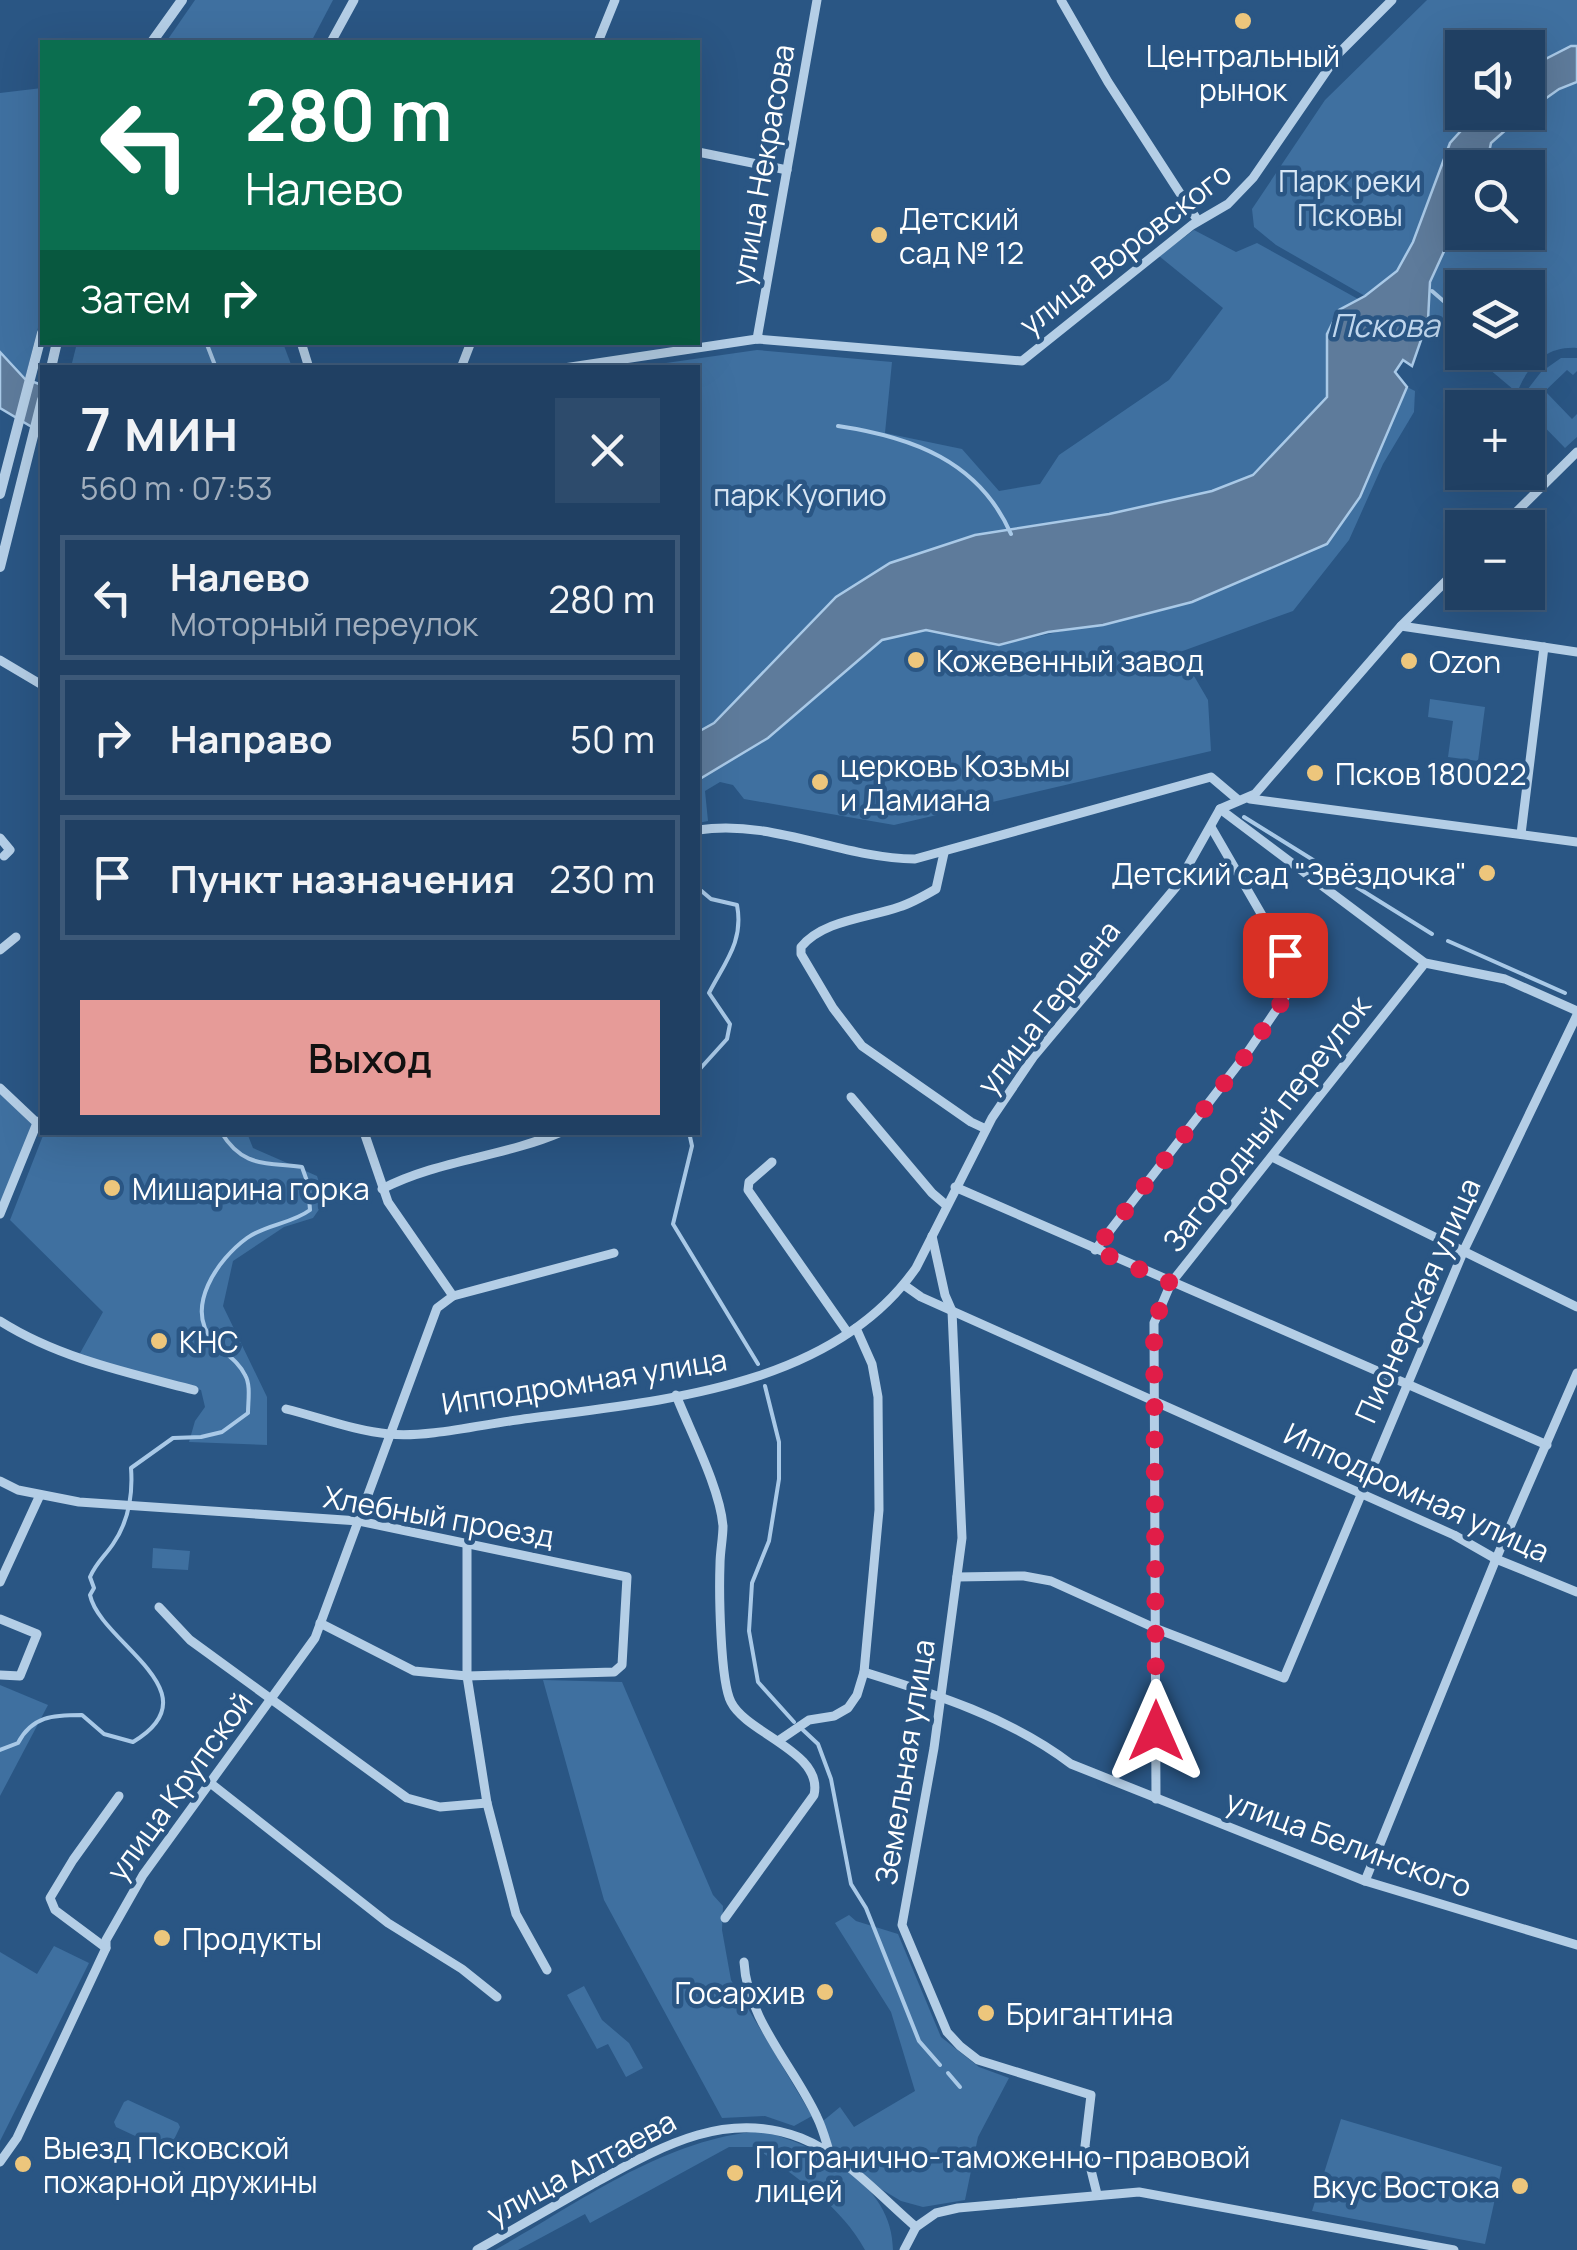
<!DOCTYPE html>
<html lang="ru">
<meta charset="utf-8">
<style>
:root{--surface:#204063;--page:#2d4b6c;--text:#f1f3f6;--muted:#a2afbe;--line:#3d5978;--accent:#e69b98}
body{margin:0;font-family:Manrope,sans-serif;background:var(--page);color:var(--text);height:100vh;display:flex;flex-direction:column;font-size:38px;white-space:nowrap}
*{box-sizing:border-box;margin:0}
p{font-size:32px;color:var(--muted)}
.icon{flex:none;width:55px;height:55px;fill:none;stroke:currentColor;stroke-width:2;stroke-linecap:round;stroke-linejoin:round}
.map{position:relative;flex:1;overflow:hidden}
.details{position:absolute;left:40px;top:365px;width:660px;height:770px;display:flex;flex-direction:column;background:var(--surface);border-radius:0px;box-shadow:0 10px 40px #0002,0 0 0 2px var(--line)}
.details>*{flex:none}
.hud{position:absolute;left:40px;top:40px;width:660px;height:305px;border-radius:0px;box-shadow:0 10px 40px #0002,0 0 0 2px var(--line);background:#0b6e4f;color:#fff;overflow:hidden}
.fabs{position:absolute;left:1445px;top:30px;display:grid;gap:20px}
.fabs a{display:grid;place-items:center;width:100px;height:100px;border-radius:0px;background:var(--surface);box-shadow:0 10px 40px #0002,0 0 0 2px var(--line);font-size:50px}
.pin{position:absolute;display:grid;place-items:center;width:85px;height:85px;color:#fff;margin:-42px;border-radius:20px;box-shadow:0 5px 15px #0006}
.me{position:absolute;width:110px;margin:-55px;rotate:0deg;stroke-linejoin:round;filter:drop-shadow(0 0 8px #0008)}
.turn{display:flex;align-items:center;gap:35px;height:210px;padding:0 40px;font-size:45px}
.turn .icon{width:130px;height:130px;stroke-width:2.5}
.turn b{display:block;font-size:70px;line-height:85px}
.then{display:flex;align-items:center;height:95px;padding:0 40px;background:#0003;gap:20px;font-size:38px}
.round{display:grid;place-items:center;flex:none;width:105px;height:105px;border-radius:0px;background:var(--page)}
.summary{display:flex;align-items:center;justify-content:space-between;height:170px;padding:0 40px}
h1{font-size:60px;font-weight:600;line-height:75px}
.primary-button{display:flex;gap:20px;margin-top:auto;padding:20px 40px}
.primary-button a{flex:1;height:115px;border-radius:0px;background:var(--accent);color:#111;font-size:40px;font-weight:600;line-height:115px;text-align:center}
ul{padding:0;list-style:none}
li{display:flex;align-items:center;gap:30px;height:125px;margin:0 20px 15px;padding:0 20px;border:5px solid var(--line);border-radius:0px}
li div{flex:1}
li b{display:block;font-size:38px}
li em{font-style:normal}
.map>svg:first-child{display:block}
</style>
<div class="map">
<svg width="1577" height="2250" viewBox="0 0 1577 2250">
<rect width="100%" height="100%" fill="#2a5684"/>
<!-- green -->
<g fill="#3f70a0">
<path d="M195 0H333L311 42H166Z"/>
<path d="M1427 0H1577V46L1528 68V48H1462V112L1477 113 1450 143 1413 242 1397 272 1365 296 1276 245 1254 227 1252 209 1325 100Z"/>
<path d="M1577 82V348C1548 346 1530 363 1519 388L1514 390 1470 353 1528 352V288H1462V347L1428 320 1430 282 1462 212V232H1528V168L1486 167C1488 160 1488 149 1491 143 1501 121 1554 91 1577 82Z"/>
<path d="M42 88V312L25 379 0 352V93Z"/>
<path d="M1194 230 1236 252 1257 243 1358 299C1319 322 1327 356 1327 397L1253 475 1212 491 1109 514 975 535 762 674 713 723 698 732V368H631L757 350 892 362 885 433 962 449 999 491 1040 484 1059 455 1169 380 1223 308 1159 256Z"/>
<path d="M77 343H283L292 367H71Z"/>
<path d="M1561 358H1577V371L1573 375 1567 370 1545 391 1572 419 1577 414V437L1565 448 1522 404 1521 398 1541 372Z"/>
<path d="M1407 387 1415 391 1414 412 1383 464 1349 540 1293 611 1180 652 1208 700 1211 751 894 825 744 799 733 785 720 782 705 791 708 821 698 823V780L768 738 882 640 926 630 999 645 1192 602 1327 544 1360 497Z"/>
<path d="M1430 699 1485 707 1478 761 1448 757 1453 721 1428 717Z"/>
<path d="M0 1094 33 1124 0 1203Z"/>
<path d="M44 1133H247L253 1148 317 1176 325 1201 313 1218 284 1227 233 1261 223 1306 267 1397V1445L189 1442 195 1421 205 1407 201 1390 79 1355 103 1312 10 1220Z"/>
<path d="M153 1548 190 1551 188 1570 152 1568Z"/>
<path d="M543 1680 622 1682 713 1895 723 1906 722 1930 731 1980 812 2116 794 2126 765 2116 722 2118 604 1900Z"/>
<path d="M0 1685 48 1705 0 1796Z"/>
<path d="M849 1915 856 1921 898 1934 941 2037 979 2067 1009 2078 978 2137 965 2200 923 2207 901 2201 881 2189 832 2146 823 2121 840 2107 854 2127 915 2091 891 2012 835 1923Z"/>
<path d="M54 1946 89 1963 0 2141V1952L37 1974Z"/>
<path d="M584 1986 602 2020 629 2043 643 2068 626 2077 608 2044 597 2049 567 1995Z"/>
<path d="M128 2100 178 2123 180 2127 170 2148 163 2149 116 2127 114 2122 124 2102Z"/>
<path d="M1341 2119 1502 2167 1485 2244 1312 2211Z"/>
<path d="M761 2131C817 2145 893 2183 893 2250H865C840 2204 796 2178 755 2147H729L590 2223 585 2214 518 2250H495C579 2203 663 2139 761 2131Z"/>
</g>
<!-- water -->
<g fill="#5e7b9b" stroke="#a9c9e7" stroke-width="2.5">
<path d="M1571 46H1577V82L1559 89 1528 111V68Z"/>
<path d="M1477 113H1525L1491 143 1486 167 1462 168V212L1430 282 1428 320 1412 366 1403 360 1395 372 1407 387 1360 497 1327 544 1192 602 1103 625 1048 632 999 645 926 630 882 640 768 738 698 780V732L714 723 836 597 890 563 975 535 1109 514 1212 491 1253 475 1327 397V334L1339 310 1365 296 1397 271 1413 242 1450 143Z"/>
<path d="M0 352 25 379 42 385V433L0 408Z"/>
</g>
<g fill="none" stroke-linecap="round" stroke-linejoin="round">
<!-- stream -->
<g stroke="#a9c9e7" stroke-width="4">
<path d="M1432 291 1462 317"/>
<path d="M206 342 216 368"/>
<path d="M838 426C912 437 979 461 1011 534"/>
<path d="M1244 817 1432 934"/>
<path d="M698 888 711 899 737 905C744 941 725 962 709 993L730 1024 727 1039 698 1071"/>
<path d="M1448 941 1565 993"/>
<path d="M689 1132 692 1146 673 1224 758 1364"/>
<path d="M765 1386 779 1442V1479L769 1541 752 1583 749 1631 758 1682 794 1722"/>
<path d="M803 1730 818 1744 831 1779 851 1884 866 1908 919 2041 940 2065"/>
<path d="M0 1750 18 1743C32 1716 53 1715 82 1715L104 1734 133 1742C217 1692 100 1643 90 1595L94 1588 90 1577C96 1563 105 1556 113 1544 129 1521 133 1495 131 1468L173 1438 201 1437 222 1432 248 1413C248 1401 251 1385 245 1375 238 1360 224 1354 214 1342 183 1308 218 1259 247 1238 267 1224 291 1224 310 1210L308 1184 302 1167C265 1162 243 1168 221 1132"/>
<path d="M948 2073 960 2087"/>
</g>
<!-- minor -->
<g stroke="#b4cee6" stroke-width="9">
<path d="M1061 0 1108 82 1198 221"/>
<path d="M331 42 354 0"/>
<path d="M598 42 615 0"/>
<path d="M698 152 787 170"/>
<path d="M757 339 817 0"/>
<path d="M301 342 309 368"/>
<path d="M461 368 471 342"/>
<path d="M564 368 757 339 1022 361 1192 225 1228 204 1253 178 1339 53 1392 0"/>
<path d="M1500 528 1577 452"/>
<path d="M1401 626 1577 652"/>
<path d="M0 660 42 685"/>
<path d="M1250 799 1577 842"/>
<path d="M1220 809 1425 963 1505 979 1577 1011"/>
<path d="M698 830C775 819 839 858 915 859L1211 777 1237 799"/>
<path d="M1521 834 1544 647"/>
<path d="M0 838 10 850 4 856"/>
<path d="M944 853 936 889C924 896 912 903 899 907 868 918 823 920 801 947V954L833 1008 862 1046 971 1122 986 1129"/>
<path d="M0 950 16 937"/>
<path d="M0 1088 37 1123"/>
<path d="M851 1097 932 1193 946 1205"/>
<path d="M1272 1157 1577 1307"/>
<path d="M772 1162 749 1182 748 1190 848 1333"/>
<path d="M955 1187 1547 1445"/>
<path d="M382 1189C438 1160 503 1157 561 1132"/>
<path d="M0 1214 37 1123 42 1119"/>
<path d="M932 1236 945 1295 952 1311 962 1538 934 1748 902 1925 947 2032 960 2046 978 2060 1091 2095 1085 2146 1097 2194"/>
<path d="M1095 1250 1247 1053 1287 994 1285 955 1211 827"/>
<path d="M904 1285 921 1297 1454 1535 1496 1559 1577 1592"/>
<path d="M453 1296 614 1253"/>
<path d="M0 1321C58 1358 129 1373 194 1390"/>
<path d="M676 1395C690 1431 720 1488 723 1526 723 1538 720 1552 720 1564 719 1591 720 1681 731 1702 747 1734 824 1752 814 1795L725 1918"/>
<path d="M286 1409C319 1417 355 1431 389 1434 424 1438 480 1425 517 1420 653 1401 830 1391 916 1268L992 1118 1034 1056 1176 887 1220 809 1255 794 1401 626 1462 565"/>
<path d="M0 1481 18 1490 79 1502 359 1521 627 1577 622 1665 614 1672 467 1676 414 1671 320 1623"/>
<path d="M467 1544V1676L487 1803 516 1914 547 1970"/>
<path d="M957 1577 1024 1576 1051 1581 1157 1629 1284 1678 1464 1250 1577 1015"/>
<path d="M0 1582 40 1495"/>
<path d="M159 1607 190 1640 407 1798 440 1807 487 1803"/>
<path d="M0 1619 37 1634 20 1676 0 1675"/>
<path d="M864 1672C935 1694 1011 1718 1071 1764L1365 1881 1577 1945"/>
<path d="M778 1741 809 1720 834 1716 848 1708 857 1695 864 1672 879 1510 878 1397 872 1364 856 1328"/>
<path d="M209 1782 388 1923 462 1969 497 1997"/>
<path d="M1156 1799 1154 1323 1171 1283 1425 963"/>
<path d="M1365 1881 1496 1559 1577 1373"/>
<path d="M106 1948 55 1910 50 1898 73 1860 119 1796"/>
<path d="M744 1962C747 2019 794 2067 817 2117 823 2129 826 2142 830 2154"/>
<path d="M0 2162 17 2138 106 1948V1940L143 1875 315 1638 437 1308 453 1296 388 1202 364 1132"/>
<path d="M477 2250C515 2228 553 2207 591 2185 657 2149 724 2108 801 2138 844 2155 881 2197 916 2227"/>
<path d="M904 2250 916 2227 936 2213 958 2208 1139 2192 1454 2250"/>
</g>
<!-- tertiary -->
<g stroke="#b4cee6" stroke-width="10">
<path d="M152 42 182 0"/>
<path d="M51 368 57 342"/>
<path d="M0 494 42 333"/>
<path d="M0 567 42 400"/>
</g>
</g>
<g fill="none" stroke-linecap="round" stroke-linejoin="round">
<!-- route -->
<path stroke="#e11d48" stroke-width="18" stroke-dasharray="0 32.4" d="M1156 1731 1154 1323 1171 1283 1095 1250 1247 1054 1287 994 1285 955"/>
</g>
<!-- markers -->
<g fill="#edc67c" stroke="#2a5684" stroke-width="4">
<circle cx="1243" cy="21" r="10"/>
<circle cx="879" cy="235" r="10"/>
<circle cx="916" cy="660" r="10"/>
<circle cx="1409" cy="661" r="10"/>
<circle cx="1315" cy="773" r="10"/>
<circle cx="820" cy="782" r="10"/>
<circle cx="1487" cy="873" r="10"/>
<circle cx="112" cy="1188" r="10"/>
<circle cx="159" cy="1341" r="10"/>
<circle cx="162" cy="1938" r="10"/>
<circle cx="825" cy="1992" r="10"/>
<circle cx="986" cy="2013" r="10"/>
<circle cx="23" cy="2164" r="10"/>
<circle cx="735" cy="2173" r="10"/>
<circle cx="1520" cy="2186" r="10"/>
</g>
<g text-anchor="middle" dominant-baseline="central" stroke-width="9" stroke-linejoin="round" paint-order="stroke">
<!-- poi labels -->
<g font-size="30" fill="#fff" stroke="#2a5684" text-anchor="start">
<text x="1243" y="55" text-anchor="middle">Центральный<tspan x="1243" dy="34">рынок</tspan></text>
<text x="899" y="218">Детский<tspan x="899" dy="34">сад № 12</tspan></text>
<text x="936" y="660">Кожевенный завод</text>
<text x="1429" y="661">Ozon</text>
<text x="840" y="765">церковь Козьмы<tspan x="840" dy="34">и Дамиана</tspan></text>
<text x="1335" y="773">Псков 180022</text>
<text x="1467" y="873" text-anchor="end">Детский сад "Звёздочка"</text>
<text x="132" y="1188">Мишарина горка</text>
<text x="179" y="1341">КНС</text>
<text x="182" y="1938">Продукты</text>
<text x="805" y="1992" text-anchor="end">Госархив</text>
<text x="1006" y="2013">Бригантина</text>
<text x="43" y="2147">Выезд Псковской<tspan x="43" dy="34">пожарной дружины</tspan></text>
<text x="755" y="2156">Погранично-таможенно-правовой<tspan x="755" dy="34">лицей</tspan></text>
<text x="1500" y="2186" text-anchor="end">Вкус Востока</text>
</g>
<!-- street labels -->
<g font-size="30" fill="#fff" stroke="#2a5684">
<text transform="translate(762 165) rotate(-80)">улица Некрасова</text>
<text transform="translate(1125 248) rotate(-38)">улица Воровского</text>
<text transform="translate(1048 1007) rotate(-52)">улица Герцена</text>
<text transform="translate(1266 1123) rotate(-52)">Загородный переулок</text>
<text transform="translate(1417 1300) rotate(-66)">Пионерская улица</text>
<text transform="translate(584 1381) rotate(-9)">Ипподромная улица</text>
<text transform="translate(1417 1492) rotate(25)">Ипподромная улица</text>
<text transform="translate(439 1516) rotate(10)">Хлебный проезд</text>
<text transform="translate(904 1762) rotate(-81)">Земельная улица</text>
<text transform="translate(179 1786) rotate(-54)">улица Крупской</text>
<text transform="translate(1349 1843) rotate(20)">улица Белинского</text>
<text transform="translate(581 2167) rotate(-28)">улица Алтаева</text>
</g>
<!-- park labels -->
<g font-size="30" fill="#d7e6f5" stroke="#2a5684">
<text x="1350" y="180">Парк реки<tspan x="1350" dy="34">Псковы</tspan></text>
<text x="800" y="494">парк Куопио</text>
</g>
<!-- water labels -->
<g font-size="32" font-style="italic" fill="#c0d7ee" stroke="#2a5684">
<text x="1385" y="325">Пскова</text>
</g>
</g>
</svg>
<div class="fabs">
<a><svg class="icon" aria-label="sound" viewBox="0 0 24 24"><path d="M4 9h4l5-4v14l-5-4H4zM17 9q2 3 0 6"/></svg></a>
<a><svg class="icon" aria-label="search" viewBox="0 0 24 24"><circle cx="10" cy="10" r="6"/><path d="M15 15l6 6"/></svg></a>
<a><svg class="icon" aria-label="layers" viewBox="0 0 24 24"><path d="M12 4l9 5-9 5-9-5zM3 14l9 5 9-5"/></svg></a>
<a>+</a>
<a>−</a>
</div>
<div class="pin" style="left:1285px;top:955px;background:#d93025"><svg class="icon" aria-label="arrive" viewBox="0 0 24 24"><path d="M6 21V4h12l-3 4 3 4H6"/></svg></div>
<svg class="me" style="left:1156px;top:1731px" viewBox="-20 -20 40 40"><path d="M0-17L14 15 0 8-14 15z" fill="#e11d48" stroke="#fff" stroke-width="4"/></svg>
<div class="hud">
<div class="turn"><svg class="icon" aria-label="left" viewBox="0 0 24 24"><path d="M17 20v-9H6M10 6l-5 5 5 5"/></svg><div><b>280 m</b>Налево</div></div>
<div class="then">Затем<svg class="icon" aria-label="right" viewBox="0 0 24 24"><path d="M7 20v-9h11M14 6l5 5-5 5"/></svg></div>
</div>
<section class="details">
<div class="summary"><div><h1>7 мин</h1><p>560 m · 07:53</p></div><a class="round"><svg class="icon" aria-label="close" viewBox="0 0 24 24"><path d="M6 6l12 12M18 6L6 18"/></svg></a></div>
<ul>
<li><svg class="icon" aria-label="left" viewBox="0 0 24 24"><path d="M17 20v-9H6M10 6l-5 5 5 5"/></svg><div><b>Налево</b><p>Моторный переулок</p></div><em>280 m</em></li>
<li><svg class="icon" aria-label="right" viewBox="0 0 24 24"><path d="M7 20v-9h11M14 6l5 5-5 5"/></svg><div><b>Направо</b></div><em>50 m</em></li>
<li><svg class="icon" aria-label="arrive" viewBox="0 0 24 24"><path d="M6 21V4h12l-3 4 3 4H6"/></svg><div><b>Пункт назначения</b></div><em>230 m</em></li>
</ul>
<div class="primary-button"><a>Выход</a></div>
</section>
</div>
